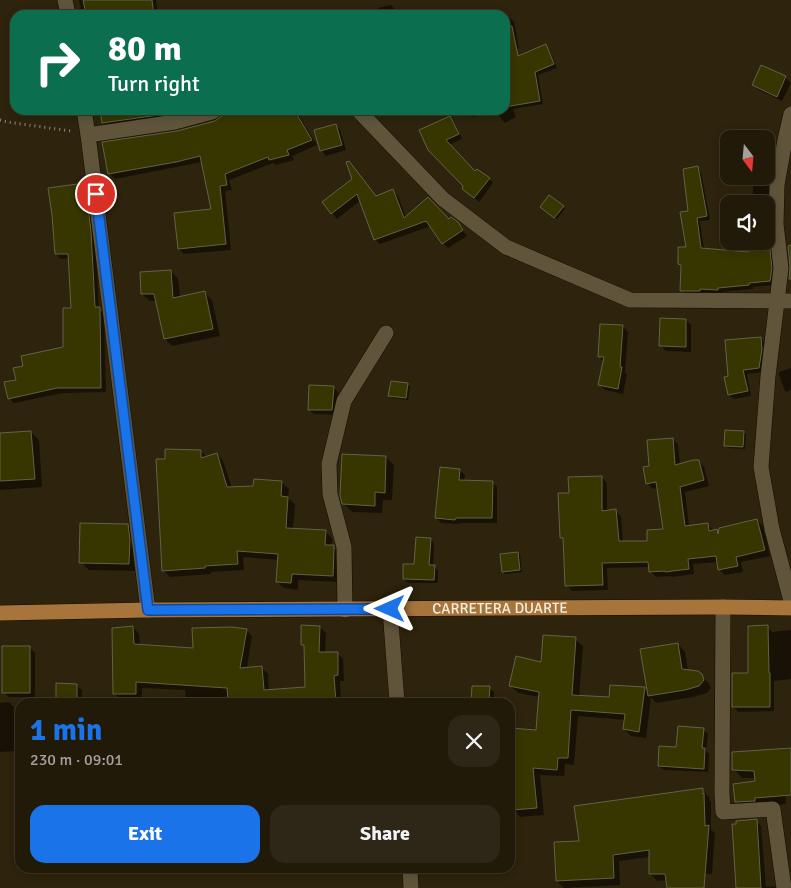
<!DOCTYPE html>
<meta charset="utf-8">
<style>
:root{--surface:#221a09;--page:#2e2717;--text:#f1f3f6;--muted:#a2a19c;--line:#3f382a;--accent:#1a73e8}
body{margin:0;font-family:Signika,sans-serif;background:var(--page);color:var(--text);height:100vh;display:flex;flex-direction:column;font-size:19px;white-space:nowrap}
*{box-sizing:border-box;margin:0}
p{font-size:16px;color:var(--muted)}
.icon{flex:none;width:28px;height:28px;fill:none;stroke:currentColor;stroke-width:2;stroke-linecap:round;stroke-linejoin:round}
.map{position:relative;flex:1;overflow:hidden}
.side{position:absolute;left:15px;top:698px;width:500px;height:175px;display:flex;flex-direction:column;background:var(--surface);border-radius:15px;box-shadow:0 2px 8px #0003,0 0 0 1px var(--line)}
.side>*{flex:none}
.top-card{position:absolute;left:10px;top:10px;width:500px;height:105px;border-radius:15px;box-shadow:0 2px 8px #0003,0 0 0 1px var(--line);background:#0b6e4f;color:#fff;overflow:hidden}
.needle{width:32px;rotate:164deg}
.fabs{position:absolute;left:720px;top:130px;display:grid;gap:10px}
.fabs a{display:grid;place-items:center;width:55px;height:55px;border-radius:10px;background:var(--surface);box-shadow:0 2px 8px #0003,0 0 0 1px var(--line);font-size:25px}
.pin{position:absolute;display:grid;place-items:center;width:42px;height:42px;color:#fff;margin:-21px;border:2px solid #fff;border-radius:50%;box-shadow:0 1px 5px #0007}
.me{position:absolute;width:55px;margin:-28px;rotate:270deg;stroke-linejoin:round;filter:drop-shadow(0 0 4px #0008)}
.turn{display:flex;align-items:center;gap:18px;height:105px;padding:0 15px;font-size:22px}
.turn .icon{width:65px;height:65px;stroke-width:2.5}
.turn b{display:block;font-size:35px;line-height:42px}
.round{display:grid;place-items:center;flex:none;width:52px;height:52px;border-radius:15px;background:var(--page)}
.overview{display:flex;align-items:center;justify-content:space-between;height:85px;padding:0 15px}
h1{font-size:30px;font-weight:700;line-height:38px;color:var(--accent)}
.action{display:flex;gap:10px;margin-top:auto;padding:10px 15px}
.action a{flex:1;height:58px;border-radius:15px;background:var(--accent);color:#fff;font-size:20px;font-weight:700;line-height:58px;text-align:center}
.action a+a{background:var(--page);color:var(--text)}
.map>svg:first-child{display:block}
</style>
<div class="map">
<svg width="791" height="888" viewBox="0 0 791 888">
<rect width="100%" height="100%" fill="#2e230c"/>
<!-- shadow -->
<g fill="#0007">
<path d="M79 0H156L158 15H87L81 9Z"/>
<path d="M391 5 396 10 397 15H363L378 9V8Z"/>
<path d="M510 18 514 22 519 48 505 51V19Z"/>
<path d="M546 46 549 49 557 68 538 75 543 104 513 109 516 117 505 123 501 119 498 112 472 117 469 113 468 110H505V92Z"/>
<path d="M785 77 791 83 782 101 759 90 753 85Z"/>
<path d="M101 110H197L109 128 104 123Z"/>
<path d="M260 110H295L317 145 292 156 294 160 276 165 273 163 229 180 232 190 225 191 231 250 184 254 179 249 213 211 202 162 115 179 109 173 180 132Z"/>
<path d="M450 117 454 122 462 139 449 145 476 173 489 179 493 183 479 202 468 193 465 186 429 149Z"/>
<path d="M335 125 340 130 346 150 326 156 321 150Z"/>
<path d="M697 168 701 172 710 220 700 221 704 249 740 253 742 241H766V236H767L771 240 775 273 774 285 753 287V289L722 292V293L704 292V295H686L682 290V267L679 264 687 248 690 212Z"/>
<path d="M766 171H768L772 175 769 210 766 231V204H752L754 176H766Z"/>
<path d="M353 179 376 197 393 191 398 196 406 217 449 220 457 223 467 236 448 248 443 243 431 226 380 244 375 239 361 200 337 219 323 202Z"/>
<path d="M84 184 89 190 95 237 99 309 104 314 106 392 63 393 14 403 9 398 24 367 64 348 72 309 70 258 61 259 56 254Z"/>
<path d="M563 207 565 209 557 219 544 209Z"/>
<path d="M171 271 178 279 180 297 204 292 212 300 220 336 172 346 165 339 157 301H150L142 294Z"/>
<path d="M686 320 691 325V352L666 351 661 346Z"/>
<path d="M623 327 628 332 625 372 627 374 623 394 605 390 600 385 604 362 599 357Z"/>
<path d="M760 338 765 343 764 372 747 374 751 396 734 399 729 395 726 378 729 377Z"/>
<path d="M791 368V390L786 392 784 389 779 375V372Z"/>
<path d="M408 385 410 387 408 400 392 398 389 395Z"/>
<path d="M333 387 338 392 337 415 314 414 309 409Z"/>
<path d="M31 432 39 440 42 487 0 490V434Z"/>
<path d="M743 432 746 434 745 449 728 448 725 446Z"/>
<path d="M672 439 678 444 680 465 699 461 704 467 709 486 685 492 689 526 707 524 713 530H717L720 533 757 520 763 526 770 556 741 562 743 572 725 575 719 569 718 562 693 564 694 574 672 577 671 576 656 577 650 571V567L607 568 608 590 572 591 567 586 565 541 562 538 570 494 601 477 607 483V512L615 511 621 516 623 543 649 542 664 530 658 488 653 489 647 483 651 467Z"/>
<path d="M201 451 207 457 217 454 223 461 232 488 254 487 255 481 282 482 289 489 288 498 295 504 293 529 325 531 332 538V547H333L340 554 339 582 298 580V590L284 588 277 582 279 560 243 557 244 570 211 572V574L170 577 163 570 166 460Z"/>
<path d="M386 457 394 465 392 500H383L382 513 352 512 344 504Z"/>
<path d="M460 470 465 475 464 482H492L497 487V523H460V524L441 523 436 517Z"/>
<path d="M127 526 135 534 137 571 89 570 81 562Z"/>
<path d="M430 539 434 543 433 566 438 570V583H408L404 579 416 566Z"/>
<path d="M518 553 520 555 522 572 505 574 503 571Z"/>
<path d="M133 627 139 634 140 646 194 650 246 630 252 636 247 668 261 667 268 674 269 691 306 688V648L302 644 320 627 326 633 325 653H337L343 659 344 681H340L341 702H186L185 690 142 688V700H121L114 693Z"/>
<path d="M767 627 772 632 791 630V679L774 681V711L738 712 733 706 750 674Z"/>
<path d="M575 639 583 646 579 697 610 699 644 688 648 692 678 644 685 652 688 671 701 675 709 684 711 688 707 693 693 697 656 703 651 697 646 738 631 736 624 729 625 720 578 716 574 765 565 764 564 776 540 775 544 815 520 817 513 808 510 809V729L538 732 540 697 518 693 511 686Z"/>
<path d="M29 647 35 653V697H9L3 692Z"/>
<path d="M57 685H76L82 690V702H57Z"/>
<path d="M473 687 489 688 494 692 493 702H472Z"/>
<path d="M9 702 14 707 17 751 0 752V703Z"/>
<path d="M703 730 708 734 706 751 709 754 708 772 664 770 659 766 677 748Z"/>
<path d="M783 759 786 804 763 806 744 810 736 801 756 782V778H742L734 769Z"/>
<path d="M702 790 709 797V800L711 802V830L715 833 712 874 693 873 695 888H668L667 880 657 881 651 874 650 857 619 861 620 885 564 888 557 881 556 844 580 842Z"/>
<path d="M756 821 761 826 766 887 774 886 776 888H737Z"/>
</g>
<!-- building -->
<g fill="#373600" stroke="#616247">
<path d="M83 0H152L154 15H86Z"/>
<path d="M512 26 518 56 546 44 554 64 535 72 540 101 505 107V27Z"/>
<path d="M761 65 786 76 777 97 752 85Z"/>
<path d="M100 110H183L173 113 102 123Z"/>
<path d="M224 110H294L312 140 287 150 289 155 269 160 268 157 225 174 227 185 220 186 226 244 178 249 174 213 211 209 200 156 176 162 108 174 102 142 177 131 215 121 223 115Z"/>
<path d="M450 116 459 134 446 140 475 171 477 169 490 178 474 198 462 189 463 186 428 150 419 130Z"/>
<path d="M336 124 342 145 320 151 314 130Z"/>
<path d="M349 161 376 196 393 189 404 218 428 197 449 219 451 217 458 222 463 230 442 244 426 221 374 240 357 194 331 214 322 202 352 179 346 162Z"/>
<path d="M698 166 707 216 697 218 701 248 749 252 748 241H769L772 268 770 281 749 283V285L718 288V290L700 289V291H680L681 265 678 264V247H686L680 212 688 211 683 169Z"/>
<path d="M85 183 91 231 95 307H100L101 388H57L8 399 4 382 16 380 13 368 23 366 21 356 63 347V308H71L68 254H55L52 215 48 188Z"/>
<path d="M549 195 564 206 554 218 540 207Z"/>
<path d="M791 245V279H789L790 267 788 246Z"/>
<path d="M171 270 173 298 205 291 213 329 164 339 154 294H141L140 272Z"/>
<path d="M660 318 686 319V347L659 346Z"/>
<path d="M600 324 623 325 620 367H622L618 389 598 385 604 357H598Z"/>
<path d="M761 337 762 349 759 368 743 370 748 391 728 395 724 377 728 376 725 340Z"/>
<path d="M391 381 408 383 406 398 388 396Z"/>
<path d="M309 385 334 386 332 410H308Z"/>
<path d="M725 430 744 431 743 447 724 446Z"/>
<path d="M31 431 35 479 0 481V433Z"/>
<path d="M673 438 675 465 693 460H699L704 480 680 487 685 526 708 523 709 531 717 529 718 534 719 528 757 519 765 550 736 557 738 566 718 570 716 556 688 559 689 569 665 572V571L649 572 648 562 602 563 603 585 565 586 563 538H560L558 493H569L568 477 602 476V511L616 509 619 541H647V530L663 529 656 482 646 484 643 467 649 466 647 440Z"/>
<path d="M165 449 201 450V458L217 453 227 487 253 486 254 479 282 481 281 496 288 497 286 528 326 530 325 545H334V548L333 576 292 574 291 583 276 582 278 554 237 551 238 564 205 566V568L162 571 156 459H165Z"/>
<path d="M342 454 386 456 385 493 375 492V506L342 504 340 495Z"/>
<path d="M440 467 460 469 459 480 493 481 492 518H456L455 520 435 518Z"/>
<path d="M80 523 128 524 130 540 129 564 79 563Z"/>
<path d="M416 537 431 538 429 565H435L434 580 403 579V564H414Z"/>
<path d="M518 552 520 570 502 572 500 554Z"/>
<path d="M301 625 320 626 319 652H338V675L334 676 336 702H228L227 688 136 682V694H113L112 628 133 626 134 644 193 648 192 628 232 627 247 629 240 668 262 666 264 690 305 687 304 645H301Z"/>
<path d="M768 625 769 673H770V707H732V673H748V626Z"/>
<path d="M543 635 576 637 572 695 609 697 610 685 645 687 639 732 623 729 625 714 571 710 568 758H558L557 770 533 768 537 808 512 810 511 801H510V728L536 730 539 692 509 686 516 656 541 662Z"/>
<path d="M678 643 682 669 698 671 702 674 704 680 699 686 685 690 648 696 640 649Z"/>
<rect x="2" y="646" width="28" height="47"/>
<path d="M56 683 77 684V702H56Z"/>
<path d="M472 686H490L489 702H471Z"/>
<path d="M678 726 704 728 702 748H705L704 769 658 766 659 746 676 747Z"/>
<path d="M791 748V795L755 798V801L735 802 733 784 755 781 754 771 732 770V752Z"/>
<path d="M703 788V794L704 793 705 826 709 825 704 888H667L665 874H649V850L613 855 614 878 556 881 554 842 579 841 574 806Z"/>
<path d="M757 819 761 888H736L732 824H736V821Z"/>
</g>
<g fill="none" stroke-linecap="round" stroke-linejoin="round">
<defs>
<g id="street">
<path d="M65 0 68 15"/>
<path d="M84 110 88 135 148 610"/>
<path d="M358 110 443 199 506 247 630 300 791 301"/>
<path d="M791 114 785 140 777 185 776 224 781 268 768 376 761 467 772 529 791 601"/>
<path d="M88 135 175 122 212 112 215 110"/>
<path d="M723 607 722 793 723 812 773 809 784 888"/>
<path d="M390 609 397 702"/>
<path d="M345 610 344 547 330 494 329 464 344 401 386 333"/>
<path d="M410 868 411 888"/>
</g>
<g id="primary">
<path id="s1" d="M0 613 148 610 723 607 791 608"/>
</g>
</defs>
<!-- street casing -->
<use href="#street" stroke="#160c00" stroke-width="16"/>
<!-- primary casing -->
<use href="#primary" stroke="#160c00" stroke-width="16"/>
<!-- path -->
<path stroke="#928a77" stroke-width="3" stroke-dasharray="1 4" stroke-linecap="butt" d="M0 120 7 122 71 131"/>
<!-- street -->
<use href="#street" stroke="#60543b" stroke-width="15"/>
<!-- primary -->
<use href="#primary" stroke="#a7743b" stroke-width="15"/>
</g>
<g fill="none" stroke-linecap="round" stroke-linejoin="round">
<defs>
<path id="route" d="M96 194 148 610 390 609"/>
</defs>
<!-- route casing -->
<use href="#route" stroke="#114b97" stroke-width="12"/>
<!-- route -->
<use href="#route" stroke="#1a73e8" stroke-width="9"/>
</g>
<g text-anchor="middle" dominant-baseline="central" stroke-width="5" stroke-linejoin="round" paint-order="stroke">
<!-- street labels -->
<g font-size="15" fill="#f5efe0" stroke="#120d05">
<text stroke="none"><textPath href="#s1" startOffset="500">CARRETERA DUARTE</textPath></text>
</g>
</g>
</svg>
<div class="fabs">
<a><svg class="needle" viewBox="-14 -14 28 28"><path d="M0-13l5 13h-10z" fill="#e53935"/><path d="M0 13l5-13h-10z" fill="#a2a19c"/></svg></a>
<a><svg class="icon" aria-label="sound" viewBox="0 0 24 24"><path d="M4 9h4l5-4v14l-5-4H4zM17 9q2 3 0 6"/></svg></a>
</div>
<div class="pin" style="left:96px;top:194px;background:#d93025"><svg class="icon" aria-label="arrive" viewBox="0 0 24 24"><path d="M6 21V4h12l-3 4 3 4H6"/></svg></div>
<svg class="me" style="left:390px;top:609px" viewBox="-20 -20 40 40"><path d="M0-17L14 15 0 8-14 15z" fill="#1a73e8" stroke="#fff" stroke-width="4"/></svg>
<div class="top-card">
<div class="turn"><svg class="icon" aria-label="right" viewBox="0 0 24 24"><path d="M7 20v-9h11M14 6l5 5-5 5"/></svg><div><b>80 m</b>Turn right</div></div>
</div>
<section class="side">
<div class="overview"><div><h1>1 min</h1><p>230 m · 09:01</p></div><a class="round"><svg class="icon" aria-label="close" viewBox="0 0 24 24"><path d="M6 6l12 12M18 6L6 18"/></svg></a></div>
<div class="action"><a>Exit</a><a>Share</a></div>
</section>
</div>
